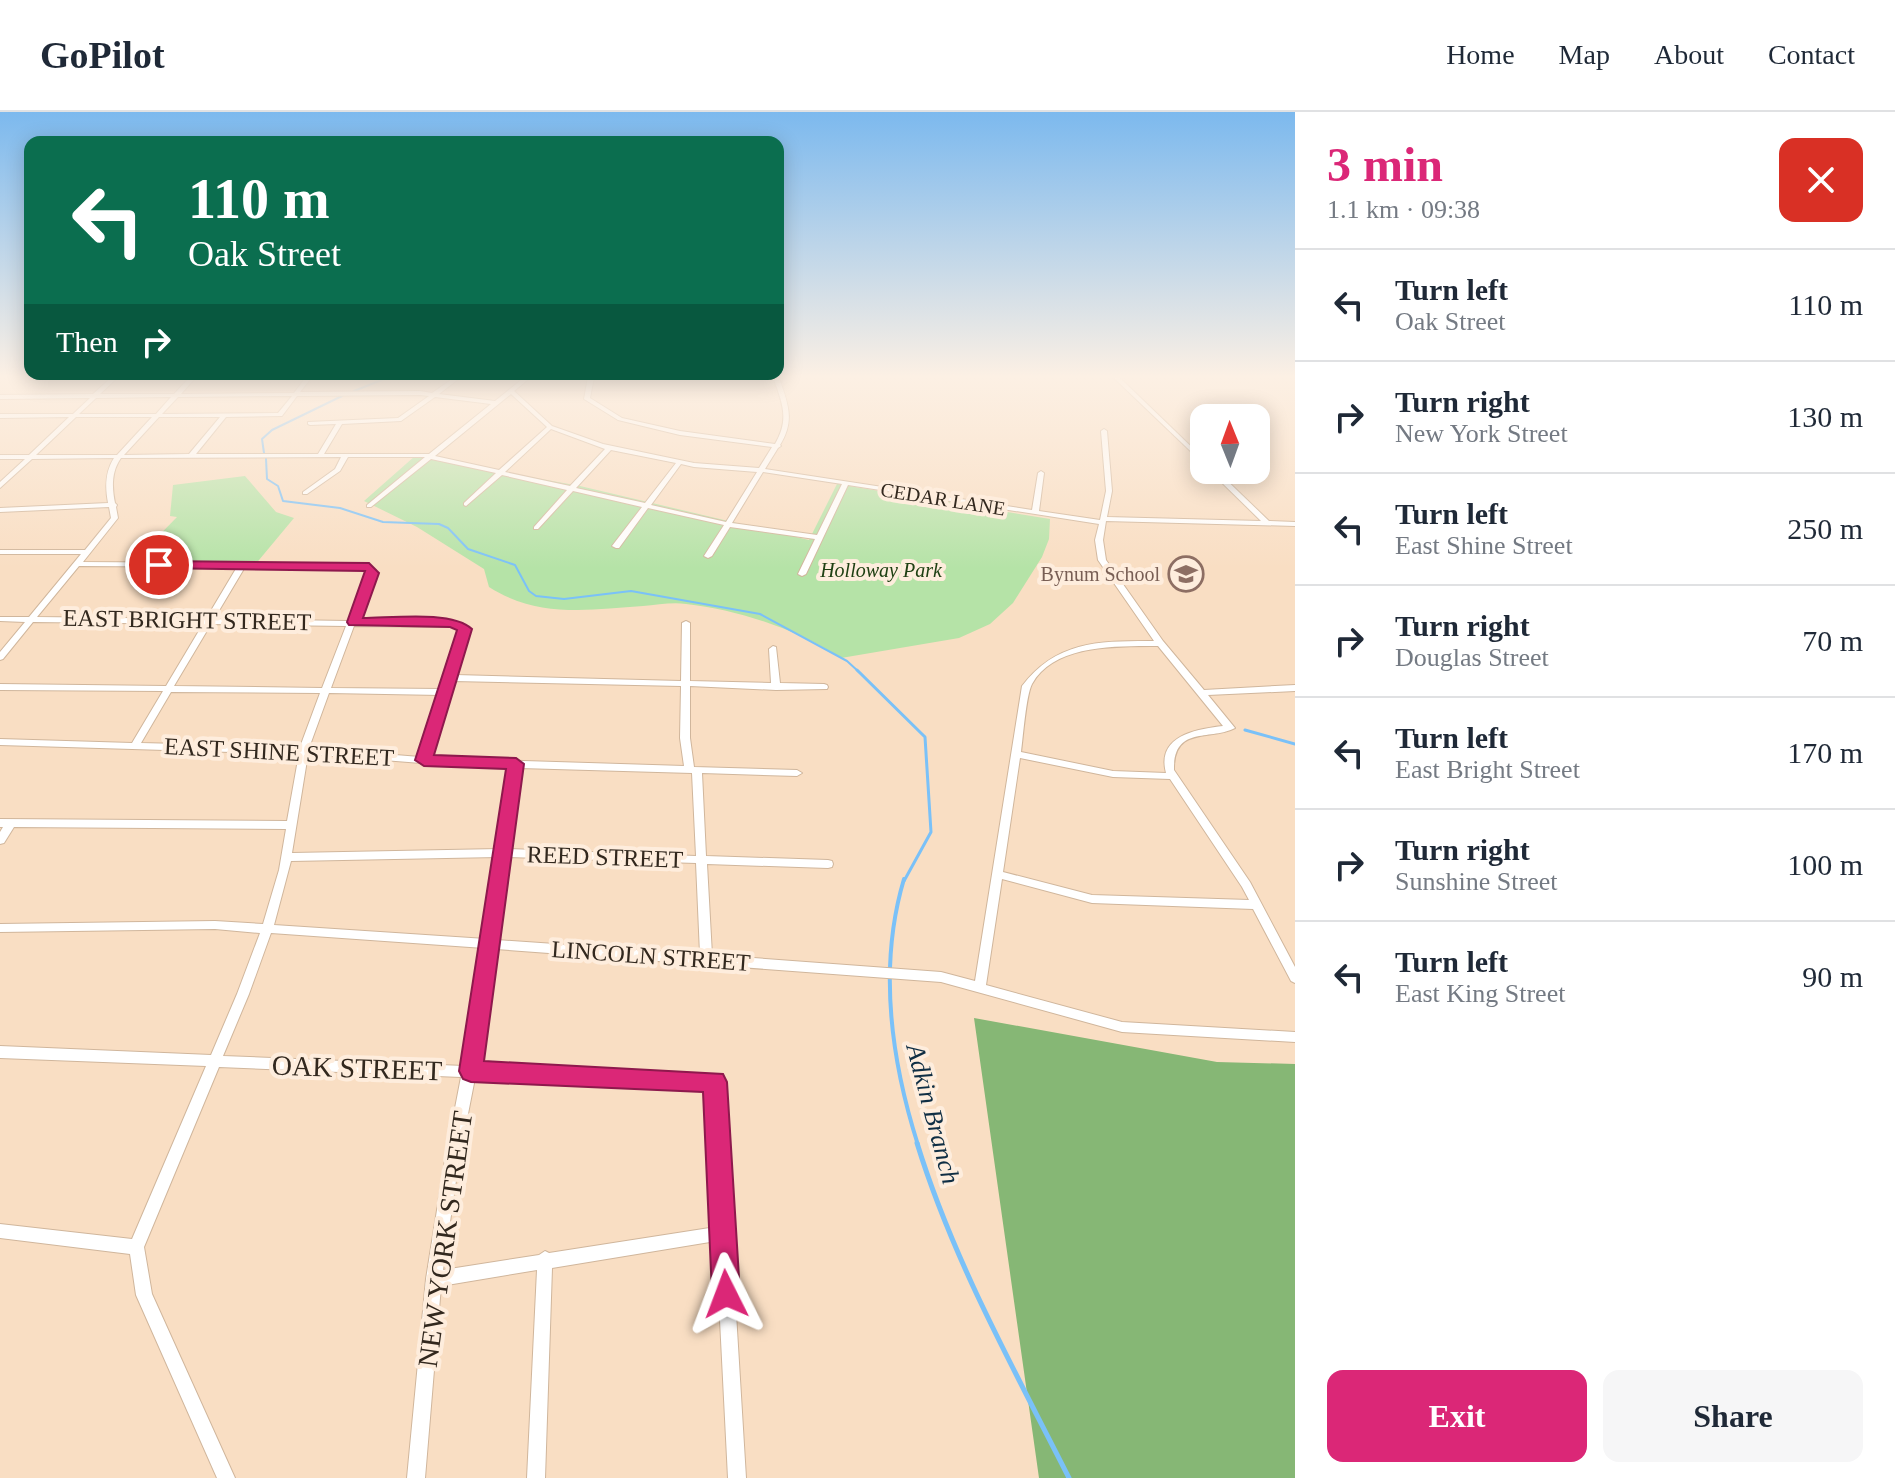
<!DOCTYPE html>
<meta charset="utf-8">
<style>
:root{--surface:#fff;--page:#f6f6f7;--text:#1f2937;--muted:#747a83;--line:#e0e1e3;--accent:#db2777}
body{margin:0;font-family:"Times New Roman",serif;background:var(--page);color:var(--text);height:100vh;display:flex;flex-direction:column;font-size:30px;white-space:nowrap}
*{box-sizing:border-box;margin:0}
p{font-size:26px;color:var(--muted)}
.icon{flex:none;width:44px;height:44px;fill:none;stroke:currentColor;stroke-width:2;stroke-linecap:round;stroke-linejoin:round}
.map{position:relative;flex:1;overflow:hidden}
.panel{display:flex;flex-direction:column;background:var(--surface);width:600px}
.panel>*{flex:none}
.hud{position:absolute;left:24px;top:24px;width:760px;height:244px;border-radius:16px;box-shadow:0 4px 20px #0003;background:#0b6e4f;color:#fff;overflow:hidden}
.needle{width:52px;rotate:359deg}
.fabs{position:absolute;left:1190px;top:292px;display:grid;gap:16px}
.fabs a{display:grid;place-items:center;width:80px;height:80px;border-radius:16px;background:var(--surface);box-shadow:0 4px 20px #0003;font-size:40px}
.pin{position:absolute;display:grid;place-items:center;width:68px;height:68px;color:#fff;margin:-34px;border:4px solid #fff;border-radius:50%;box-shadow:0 2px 8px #0007}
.me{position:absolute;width:88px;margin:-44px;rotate:357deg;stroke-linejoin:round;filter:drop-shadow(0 0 6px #0008)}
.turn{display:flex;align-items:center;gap:28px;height:168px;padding:0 32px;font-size:36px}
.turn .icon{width:104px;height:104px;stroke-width:2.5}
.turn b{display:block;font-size:56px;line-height:68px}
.then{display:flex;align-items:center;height:76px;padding:0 32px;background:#0003;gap:16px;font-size:30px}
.round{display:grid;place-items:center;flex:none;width:84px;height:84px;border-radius:16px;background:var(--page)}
.headline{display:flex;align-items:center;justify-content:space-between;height:136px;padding:0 32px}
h1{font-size:48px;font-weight:700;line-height:60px;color:var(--accent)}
.cta{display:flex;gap:16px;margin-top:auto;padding:16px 32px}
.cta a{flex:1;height:92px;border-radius:16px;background:var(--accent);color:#fff;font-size:32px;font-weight:700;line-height:92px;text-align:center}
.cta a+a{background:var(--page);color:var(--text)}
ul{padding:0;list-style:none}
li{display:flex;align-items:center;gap:24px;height:112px;padding:0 32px;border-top:2px solid var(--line)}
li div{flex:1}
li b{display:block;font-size:30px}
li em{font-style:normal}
header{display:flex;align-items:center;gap:48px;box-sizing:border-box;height:112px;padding:0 40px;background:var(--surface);border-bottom:2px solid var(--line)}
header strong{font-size:38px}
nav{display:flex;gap:44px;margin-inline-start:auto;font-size:28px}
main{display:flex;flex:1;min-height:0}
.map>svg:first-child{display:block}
</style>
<header>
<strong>GoPilot</strong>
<nav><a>Home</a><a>Map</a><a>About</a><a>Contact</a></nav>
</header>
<main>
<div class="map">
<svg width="1295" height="1366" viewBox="0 0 1295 1366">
<rect width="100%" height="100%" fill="#f9dec3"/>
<!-- green -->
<g fill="#b5e3a7">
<path d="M415 344 580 374 809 428 837 372 1050 407 1049 427 1042 445 1013 491 990 512 959 526 841 546C796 517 739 498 686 492 672 490 657 493 643 494 588 498 538 506 489 475L484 457 417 415 364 389Z"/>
<path d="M245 364 276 400 294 406 254 454 132 451 177 405 170 404 173 373Z"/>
</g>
<!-- forest -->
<path fill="#86b775" d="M974 906 1217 950 1295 952V1366H1039Z"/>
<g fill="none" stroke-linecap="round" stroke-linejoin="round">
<!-- stream-far3 -->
<g stroke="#7ac1f8" stroke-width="2">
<path d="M354 279 389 265"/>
<path d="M264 341 262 327 272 318 342 284"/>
<path d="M266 347 267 367 278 374 283 389 340 396 383 410 439 412 448 416 468 437 515 453 529 479 536 484 564 487 631 479 760 502 847 549 859 560"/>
</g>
<!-- stream-far2 -->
<g stroke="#7ac1f8" stroke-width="3">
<path d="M857 558 925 625 931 720 904 769"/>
<path d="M1245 618 1295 632"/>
</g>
<!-- stream-far1 -->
<path stroke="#7ac1f8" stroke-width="4" d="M904 767C878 854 891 948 918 1033"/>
<!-- stream -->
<path stroke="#7ac1f8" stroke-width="5" d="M917 1031C953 1148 1014 1257 1069 1366"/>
<defs>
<g id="street">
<path d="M112 265H118L100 282H174L190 265H196L181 282 294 281 306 265H312L300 280 420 279 432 281 455 265H461L439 282 495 289 525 265H531L514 279 552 314 603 332 694 351 759 356 772 335 680 323 618 308 584 287 588 265H594L590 286 622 306 680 319 775 332C790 307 782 290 773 265H779C787 291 796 307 780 333L781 334 778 336 765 357 1032 398 1038 361 1041 359 1044 361 1039 399 1100 408 1106 379 1101 319 1104 317 1107 319 1112 379 1107 405 1261 409 1209 358H1216L1269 409 1295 410V414L1106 409 1103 428 1106 448 1163 529 1204 578 1295 573V579L1208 583 1235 616C1211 629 1173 613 1174 658L1250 770 1295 855V871L1291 869 1253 797 1092 791 1002 767 986 873 1122 910 1295 920V930L1122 920 941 870 496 837 489 888 477 954 715 964 720 966 722 970 746 1366H728L716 1129 552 1156 545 1366H527L537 1158 441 1174 425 1366H407L426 1167 445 1048 461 965 219 955 144 1135 152 1182 235 1366H217L136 1183 130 1142 0 1126V1112L132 1127 206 954 0 946V934L211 943 237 882 260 821 215 817 0 820V812L215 809 263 812 279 758 286 717 14 715 4 731 0 732V720L3 715H0V707L287 709 299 642 0 633V627L132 631 163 579 0 578V572L166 574 203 512 33 510 3 547 0 548V540L25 510 0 509V505H29L81 442H0V438H85L111 406 109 395 0 400V396L108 391C105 375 105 360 114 346L32 347 0 376V370L25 347H0V343H29L69 305 0 306V302H73L90 286 0 287V283L93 282ZM511 282 547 315 499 358 435 344ZM420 283 429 284 398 306 308 310V312L310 313 336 312 318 342H196L226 305 282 304 297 284ZM292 284 278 301 162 302 178 285ZM171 285 156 302H79L96 286ZM435 285 491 292 429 342H324L342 312 401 309ZM76 305H152L117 343H36ZM159 305H220L189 342 124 343ZM551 317 605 337 570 374 505 360ZM611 338 676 351 645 391 576 376ZM341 345 335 357 303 380V382H307L340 359 348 345H425L367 393V395H371L431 347 496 361 464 391V393L466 394 502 363 567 378 534 415V417H538L573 379 642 395 612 434 616 436H619L648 396 724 413 704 444 708 446 712 444 730 415 815 427 798 462 802 464 806 462 848 373 1099 412 1095 428 1098 448 1154 529C1101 529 1057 528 1022 574L975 869 941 860 712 843 707 752 828 756 832 755 833 752 832 749 828 748 706 744 702 661 797 664 802 661 797 658 694 655 690 626V574L776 578 827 577 828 575 827 573 824 572 780 571 776 535 773 534 769 537 771 571 690 569V511L686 509 682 511 681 569 456 563 469 521 463 511 356 509 376 458 367 452 83 450 118 406 116 395 117 393 115 391C112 376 111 360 121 346ZM681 352 694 355 757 360 726 410 651 393ZM763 360 842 372 817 423 732 411ZM79 454 237 455 206 507 37 505ZM245 455 363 456 368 459 348 509 214 507ZM211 512 346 514 322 576 174 574ZM354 514 457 515 461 521 442 577 331 576ZM1158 534 1223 614C1196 617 1156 624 1166 661L1113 659 1021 640C1023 626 1026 583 1032 572 1054 532 1118 534 1158 534ZM454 569 681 574 680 626 684 654 430 646ZM171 580 320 581 300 635 141 631ZM329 581 441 583 420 645 309 636ZM308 642 446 653 511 655 499 737 292 741ZM1020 646 1113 665 1170 667 1242 775 1249 788 1092 783 1003 760ZM520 656 692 661 696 744 509 737ZM498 745 486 827 274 813 291 749ZM508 745 696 751 700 842 497 828ZM271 821 484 836 477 888 464 954 223 944 249 882ZM475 966 709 976 716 1115 549 1141 545 1139 539 1143 443 1158 459 1048Z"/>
<path d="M1113 265H1119L1204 347V352Z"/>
</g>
</defs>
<!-- street casing -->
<use href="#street" stroke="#d0b69c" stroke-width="2"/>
<!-- street -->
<use href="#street" fill="#fff" fill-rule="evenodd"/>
</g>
<!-- sky -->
<linearGradient id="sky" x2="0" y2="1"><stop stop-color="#7cb9ee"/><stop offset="0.58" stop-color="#fcf0e4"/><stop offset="1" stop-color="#fcf0e4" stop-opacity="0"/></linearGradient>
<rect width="1295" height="456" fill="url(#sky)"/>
<!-- route -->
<path fill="#db2777" stroke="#8e194d" stroke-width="2" d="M159 449 369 451 379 461 363 506C391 506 452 498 472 517L434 643 516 646 524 652 484 949 723 962 727 970 740 1182 736 1192 726 1196 716 1192 712 1182 703 980 471 970 463 967 459 959 506 657 424 654 415 648 457 518 450 515 349 513 347 510 365 459 154 456V450Z"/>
<!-- icons -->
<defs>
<symbol id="school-ring" viewBox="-11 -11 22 22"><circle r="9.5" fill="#feeddd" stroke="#8d6e63" stroke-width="1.5"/><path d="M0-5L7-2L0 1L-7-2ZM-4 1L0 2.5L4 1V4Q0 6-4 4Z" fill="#8d6e63"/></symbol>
</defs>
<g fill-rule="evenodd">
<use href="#school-ring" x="1166" y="442" width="40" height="40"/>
</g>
<g text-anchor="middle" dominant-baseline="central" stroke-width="8" stroke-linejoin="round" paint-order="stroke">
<!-- far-street labels -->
<g font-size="20" fill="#32281e" stroke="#feeddd">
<text transform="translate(943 387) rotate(9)">CEDAR LANE</text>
</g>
<!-- far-park labels -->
<g font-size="20" font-style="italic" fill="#1f4013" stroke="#feeddd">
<text x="881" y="458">Holloway Park</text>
</g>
<!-- far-education labels -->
<g font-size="20" fill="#785e54" stroke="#feeddd" text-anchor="end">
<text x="1160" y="462">Bynum School</text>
</g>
<!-- street labels -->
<g font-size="24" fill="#32281e" stroke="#feeddd">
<text transform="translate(187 508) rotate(1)">EAST BRIGHT STREET</text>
<text transform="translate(279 640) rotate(3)">EAST SHINE STREET</text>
<text transform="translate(605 745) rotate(2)">REED STREET</text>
<text transform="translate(651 844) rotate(4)">LINCOLN STREET</text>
</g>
<!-- water labels -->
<g font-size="26" font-style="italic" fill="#0f2e44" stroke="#feeddd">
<text transform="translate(933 1002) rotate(75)">Adkin Branch</text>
</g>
<!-- near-street labels -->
<g font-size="28" fill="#32281e" stroke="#feeddd">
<text transform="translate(357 956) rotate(2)">OAK STREET</text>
<text transform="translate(445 1127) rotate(-82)">NEW YORK STREET</text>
</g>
</g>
</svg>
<div class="fabs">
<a><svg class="needle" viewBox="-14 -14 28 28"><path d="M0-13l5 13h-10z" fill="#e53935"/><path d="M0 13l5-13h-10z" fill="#747a83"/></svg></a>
</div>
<div class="pin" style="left:159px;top:453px;background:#d93025"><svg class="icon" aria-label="arrive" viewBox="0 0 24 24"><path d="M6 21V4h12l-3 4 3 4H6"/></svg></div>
<svg class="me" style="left:726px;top:1182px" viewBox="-20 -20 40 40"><path d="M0-17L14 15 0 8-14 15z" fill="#db2777" stroke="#fff" stroke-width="4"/></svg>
<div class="hud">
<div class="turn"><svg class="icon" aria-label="left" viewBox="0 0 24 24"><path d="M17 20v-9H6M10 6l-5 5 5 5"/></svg><div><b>110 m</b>Oak Street</div></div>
<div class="then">Then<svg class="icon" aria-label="right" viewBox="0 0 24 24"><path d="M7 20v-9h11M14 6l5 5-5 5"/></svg></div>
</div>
</div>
<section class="panel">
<div class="headline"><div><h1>3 min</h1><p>1.1 km · 09:38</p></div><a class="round" style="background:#d93025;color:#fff"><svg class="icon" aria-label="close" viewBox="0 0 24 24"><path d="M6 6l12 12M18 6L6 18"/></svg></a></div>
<ul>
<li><svg class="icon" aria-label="left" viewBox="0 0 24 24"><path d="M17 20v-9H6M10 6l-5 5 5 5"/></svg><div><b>Turn left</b><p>Oak Street</p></div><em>110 m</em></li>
<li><svg class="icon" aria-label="right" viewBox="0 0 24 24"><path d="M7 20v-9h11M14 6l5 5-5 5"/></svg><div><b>Turn right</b><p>New York Street</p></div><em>130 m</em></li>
<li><svg class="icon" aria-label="left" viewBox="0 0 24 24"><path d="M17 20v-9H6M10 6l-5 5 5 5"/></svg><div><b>Turn left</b><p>East Shine Street</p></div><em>250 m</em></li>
<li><svg class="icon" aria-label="right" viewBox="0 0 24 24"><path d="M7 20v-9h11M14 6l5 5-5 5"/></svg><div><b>Turn right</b><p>Douglas Street</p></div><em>70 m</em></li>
<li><svg class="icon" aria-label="left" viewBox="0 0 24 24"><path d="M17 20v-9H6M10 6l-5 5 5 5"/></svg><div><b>Turn left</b><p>East Bright Street</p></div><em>170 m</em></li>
<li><svg class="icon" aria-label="right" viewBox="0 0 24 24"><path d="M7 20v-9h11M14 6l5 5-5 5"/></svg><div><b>Turn right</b><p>Sunshine Street</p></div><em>100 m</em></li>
<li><svg class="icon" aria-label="left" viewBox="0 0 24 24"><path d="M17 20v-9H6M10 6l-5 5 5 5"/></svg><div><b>Turn left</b><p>East King Street</p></div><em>90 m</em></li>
</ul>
<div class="cta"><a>Exit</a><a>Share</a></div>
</section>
</main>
